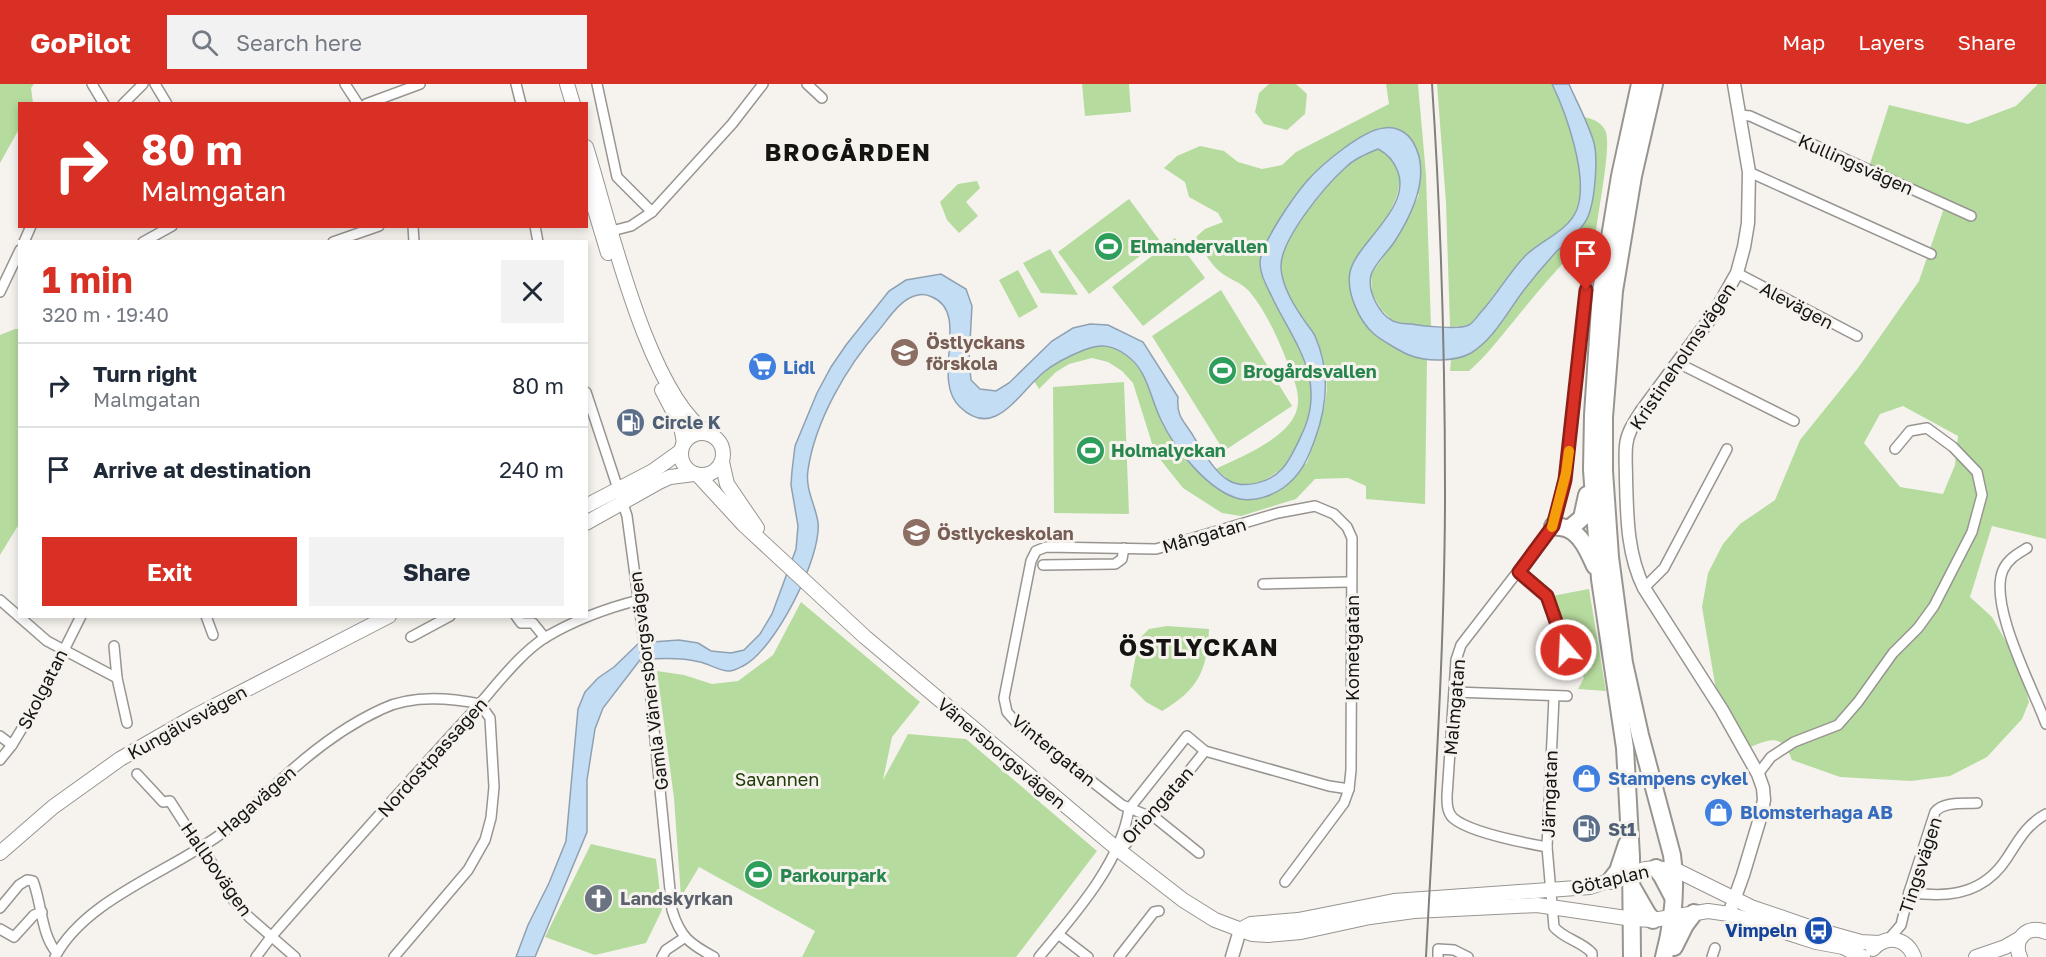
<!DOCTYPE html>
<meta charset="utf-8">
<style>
:root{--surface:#fff;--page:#f2f2f3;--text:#1f2937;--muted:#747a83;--line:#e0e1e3;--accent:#d93025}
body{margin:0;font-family:"Golos Text",sans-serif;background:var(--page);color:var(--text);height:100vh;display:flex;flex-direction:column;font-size:22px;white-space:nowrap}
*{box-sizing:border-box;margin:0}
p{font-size:20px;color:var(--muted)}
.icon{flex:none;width:33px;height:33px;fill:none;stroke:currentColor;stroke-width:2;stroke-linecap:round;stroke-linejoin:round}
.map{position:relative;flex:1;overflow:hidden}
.panel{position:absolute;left:18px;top:156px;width:570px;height:378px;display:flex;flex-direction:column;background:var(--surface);border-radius:0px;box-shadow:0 3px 9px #0003}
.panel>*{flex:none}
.top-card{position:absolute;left:18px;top:18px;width:570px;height:126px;border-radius:0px;box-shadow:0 3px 9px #0003;background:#d93025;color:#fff;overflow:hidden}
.pin{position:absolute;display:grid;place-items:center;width:51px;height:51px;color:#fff;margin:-62px -26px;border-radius:50% 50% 50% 0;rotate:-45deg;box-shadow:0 0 6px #0007}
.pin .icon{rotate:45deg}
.me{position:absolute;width:66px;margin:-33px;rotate:341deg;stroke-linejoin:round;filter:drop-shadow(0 0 4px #0008)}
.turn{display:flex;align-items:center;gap:21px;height:126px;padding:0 24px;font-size:27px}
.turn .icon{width:78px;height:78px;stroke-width:2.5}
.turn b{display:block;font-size:42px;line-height:51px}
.round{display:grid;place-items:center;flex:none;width:63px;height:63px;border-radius:0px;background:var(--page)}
.summary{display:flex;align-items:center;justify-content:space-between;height:102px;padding:0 24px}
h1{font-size:36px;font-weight:700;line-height:45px;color:var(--accent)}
.button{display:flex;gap:12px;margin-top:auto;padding:12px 24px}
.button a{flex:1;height:69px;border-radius:0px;background:var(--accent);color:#fff;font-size:24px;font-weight:700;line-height:69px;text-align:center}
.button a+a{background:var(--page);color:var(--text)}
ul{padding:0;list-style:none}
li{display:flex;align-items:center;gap:18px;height:84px;padding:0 24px;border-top:2px solid var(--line)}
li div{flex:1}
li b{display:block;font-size:22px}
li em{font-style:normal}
header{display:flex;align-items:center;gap:36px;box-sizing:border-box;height:84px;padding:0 30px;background:var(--accent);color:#fff}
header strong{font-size:28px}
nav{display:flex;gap:33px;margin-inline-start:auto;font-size:21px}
.search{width:420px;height:54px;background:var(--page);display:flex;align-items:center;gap:15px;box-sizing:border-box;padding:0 21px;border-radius:0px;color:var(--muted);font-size:22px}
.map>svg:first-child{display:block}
</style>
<header>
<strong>GoPilot</strong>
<div class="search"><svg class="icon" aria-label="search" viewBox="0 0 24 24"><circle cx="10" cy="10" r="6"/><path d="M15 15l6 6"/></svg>Search here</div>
<nav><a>Map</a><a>Layers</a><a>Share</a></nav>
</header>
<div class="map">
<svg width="2046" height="873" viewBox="0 0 2046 873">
<rect width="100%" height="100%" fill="#f6f3ee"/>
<!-- green -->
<g fill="#b6db9e" fill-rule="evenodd">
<path d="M0 0H34L31 4 33 19 20 20 19 45 0 79Z"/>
<path d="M1082 0H1129L1131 28 1085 32Z"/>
<path d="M1269 0H1296L1307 10 1305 30 1287 46 1264 40 1255 28 1259 9Z"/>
<path d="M1386 0H1418L1426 91 1431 242 1411 241 1392 236 1381 225 1372 209 1371 191 1395 156 1419 111 1379 44 1341 66 1298 107 1264 162 1263 196 1307 279 1311 297V320L1306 341 1294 366 1282 385 1263 397 1246 401 1230 397 1216 385C1243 371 1300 351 1298 315 1298 302 1290 287 1286 275 1277 252 1265 226 1249 207 1241 198 1228 195 1219 187 1209 178 1202 165 1196 153L1205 145 1223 138 1218 129 1189 113 1185 98 1164 84 1177 72 1200 62 1224 67 1238 78 1262 85 1282 81 1296 68 1389 20Z"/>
<path d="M1437 0H1552C1568 34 1597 106 1568 139 1557 153 1537 160 1525 173 1505 193 1489 219 1470 241L1450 243 1446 119Z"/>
<path d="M2038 0H2046V455L1992 442 1970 513 1992 533 2019 580 2029 618 2022 635 1987 673 1950 692 1911 697 1840 693 1792 676C1782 650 1772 654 1750 663L1716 606 1702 523 1708 489 1723 460 1740 440 1775 416 1800 356 1858 284 1919 197 1945 121 1869 83 1889 21 1968 40 2016 22ZM1903 322 1958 352 1955 381 1943 410 1900 403 1864 359 1880 330Z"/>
<path d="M1584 33C1593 35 1602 38 1606 48 1611 64 1598 128 1596 147 1565 174 1539 206 1513 238 1499 255 1486 272 1469 287H1450L1451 275 1471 269 1486 255 1541 185 1569 155 1595 86V61Z"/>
<path d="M1378 65C1414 84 1397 119 1380 144 1375 151 1368 156 1366 163 1360 182 1359 203 1355 223L1374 250 1408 271 1427 275 1425 420 1366 415V402L1348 394 1315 395 1296 415 1241 432 1222 429 1183 404 1155 369 1133 299 1122 287 1108 278 1092 274 1069 280 1056 288 1039 305 1034 297C1049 283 1085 258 1106 261 1124 262 1144 288 1150 304 1157 321 1160 338 1171 354 1190 383 1215 397 1243 416L1307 379C1314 358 1323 335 1326 313 1329 293 1322 264 1312 246 1309 241 1304 237 1301 232 1292 219 1280 196 1280 181 1281 157 1328 99 1346 83 1355 75 1367 70 1378 65Z"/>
<path d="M977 97 980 104 966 118 978 132 959 149 947 136 940 118 958 100Z"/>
<path d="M1129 115 1160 157 1089 210 1058 168Z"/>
<path d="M1175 154 1205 194 1143 242 1112 203Z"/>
<path d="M1050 165 1078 211 1041 209 1023 179Z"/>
<path d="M1018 186 1038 223 1019 234 999 196Z"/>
<path d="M1221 206 1292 322 1224 367 1152 252Z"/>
<path d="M15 245H20L19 440 0 471V251Z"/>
<path d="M1124 298 1129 430 1054 429 1053 303Z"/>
<path d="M1589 505 1606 607 1578 605 1584 594 1552 512Z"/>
<path d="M801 518 920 618 892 653 883 696 908 650 966 655 1097 767 1016 873H802L815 847 699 783 681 813 674 714 657 587 684 591 712 600 738 597 773 571Z"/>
<path d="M1167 542 1209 545C1207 586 1199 605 1162 627L1146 618 1130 602 1139 555 1149 545Z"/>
<path d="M591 760 656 775 662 826 646 859 595 871 545 853Z"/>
</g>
<!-- water -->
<path fill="#c3ddf5" stroke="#8fa1b1" stroke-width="1.5" d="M1552 0H1569C1577 19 1588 38 1594 59 1598 74 1595 111 1590 127 1585 145 1569 155 1556 168 1545 180 1534 193 1524 206 1508 227 1494 255 1471 269 1455 278 1426 278 1409 271 1403 269 1378 254 1374 250 1359 237 1346 208 1350 188 1356 159 1411 125 1398 88 1394 77 1388 70 1378 65 1366 70 1354 75 1345 84 1325 102 1279 157 1281 184 1282 200 1293 220 1302 233 1306 240 1311 244 1315 252 1330 286 1328 320 1315 355 1308 375 1301 391 1283 404 1271 412 1254 418 1240 415 1209 408 1174 364 1161 336 1150 314 1148 286 1126 271 1111 260 1100 260 1084 266 1069 272 1056 278 1044 288 1019 308 995 357 960 323 930 295 971 229 932 213 928 211 923 210 918 211 901 214 889 234 879 246 847 282 815 337 808 386 805 405 815 420 818 438 822 473 775 566 743 582 739 584 734 587 729 587 720 587 709 580 700 578 680 573 660 574 640 576L603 624 595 645 587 696V748L535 873H516L528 841 549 799 566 757 578 625 585 608 598 594 614 583 639 559 679 556 698 559 711 567 731 569 744 566 760 550 772 530 796 465 798 442 791 401 792 387 795 362 817 309 831 283 846 261 889 207 906 196 941 190 966 205 972 222 969 276 971 296 980 305 996 307 1009 299 1052 257 1073 244 1090 240 1108 241 1143 258 1178 313C1176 335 1186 338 1195 355 1204 369 1214 387 1228 396 1244 406 1270 398 1282 385 1292 374 1299 356 1305 343 1325 291 1292 256 1271 211 1266 201 1260 190 1260 178 1261 159 1294 112 1307 97 1321 81 1362 46 1384 44 1396 42 1407 48 1413 58 1432 90 1413 129 1395 157 1388 168 1375 179 1371 191 1367 207 1379 230 1393 237 1398 239 1406 240 1411 240 1423 242 1459 246 1469 241 1474 238 1478 231 1481 228 1497 210 1509 189 1525 172 1541 156 1569 147 1577 125 1589 93 1566 29 1552 0Z"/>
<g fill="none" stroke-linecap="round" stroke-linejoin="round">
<defs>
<g id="minor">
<path d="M92 0 104 20"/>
<path d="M155 0 167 20"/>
<path d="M345 0 358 20"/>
<path d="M516 0 521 20"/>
<path d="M597 0 617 93 652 128"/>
<path d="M807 0 822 14"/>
<path d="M123 20 143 0"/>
<path d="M366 20 420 0"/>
<path d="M1740 31 1750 32 1971 132"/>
<path d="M1749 88 1931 170"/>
<path d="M413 142 414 158"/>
<path d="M535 142 538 158"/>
<path d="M608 148 631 142 652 128 732 40 763 0"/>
<path d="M24 158 31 142"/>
<path d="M143 158 172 142"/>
<path d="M333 158 379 142"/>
<path d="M1737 189 1857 252"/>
<path d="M0 208 20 166"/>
<path d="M1678 279 1794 337"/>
<path d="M586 308 627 432 649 595 672 826C680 853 690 860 714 873"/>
<path d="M2027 464C2017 470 2008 475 2003 486 1988 521 2033 604 2046 640"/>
<path d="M1043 481 1115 480 1122 475 1124 464"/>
<path d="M1519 487 1547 512 1572 584"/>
<path d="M1263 500 1348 498"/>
<path d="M1644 504 1664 484 1727 365"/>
<path d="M0 516 47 557 117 594 127 639"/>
<path d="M206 532 213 551"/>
<path d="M516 532 521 539H533L545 554"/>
<path d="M411 553 450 532"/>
<path d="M114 562 117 594"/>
<path d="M1454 608 1567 612"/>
<path d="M1554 613 1547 763 1554 843C1564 855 1581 857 1592 869V873"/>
<path d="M0 652 12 661"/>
<path d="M0 676 12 661 38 618 81 532"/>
<path d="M137 690 163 718 170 717 195 756 206 769 234 817 249 833 295 873"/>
<path d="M1758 690 1771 673 1794 658 1838 641 1858 618 1893 569 1918 544 1934 522 1972 448 1982 411 1977 388 1953 363 1927 344 1910 347 1895 365"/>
<path d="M1153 732 1199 769"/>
<path d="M1151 733 1122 721 1015 637 1007 628 1004 614 1031 477 1036 467 1046 463 1156 465 1278 429 1315 422 1334 430 1347 443 1352 454 1351 686 1349 705 1344 719 1285 798"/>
<path d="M1547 763C1525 759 1469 748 1453 734 1447 728 1447 720 1447 712L1456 576 1461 561 1553 442 1568 375 1587 193"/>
<path d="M1116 764 1126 760 1141 739 1153 732 1205 667"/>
<path d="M1909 808C1948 815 1984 810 2007 774 2018 757 2027 740 2046 730"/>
<path d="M0 824 19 801 27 796 33 797C42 820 41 851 57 869"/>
<path d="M0 845 14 853 34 831 42 828"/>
<path d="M1058 850 1088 873"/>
<path d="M1888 856 1901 841 1909 808 1935 728C1944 717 1964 720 1977 719"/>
<path d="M55 873C86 814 173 787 225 747 245 731 263 712 282 695 312 667 345 642 382 625 411 611 450 614 480 620"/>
<path d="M256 873 271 853C335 780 400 707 466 635 490 610 517 571 546 553 575 536 607 524 639 516"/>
<path d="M394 873 468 786 485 756 491 734 494 703 490 634 480 620"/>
<path d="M662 873 666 866 684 854"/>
<path d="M1039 873C1073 832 1121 779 1129 725L1187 652 1205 667 1329 702 1349 705"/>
<path d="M1119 873 1154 828 1159 827"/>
<path d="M1438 873V865L1454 866 1468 873"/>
<path d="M1712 873 1715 864"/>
</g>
<g id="tertiary">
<path d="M1729 830 1743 791 1761 731 1764 716 1763 704 1758 690 1722 626 1644 504C1627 470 1627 432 1626 395 1626 384 1625 373 1626 362 1627 349 1634 339 1641 328L1715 228 1737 189 1744 163 1748 139 1749 88 1734 0"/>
<path d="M1232 873 1240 846"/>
</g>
<g id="secondary">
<path d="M567 0 573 20"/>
<path d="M586 63C608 132 648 313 709 350"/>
<path d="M586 96 608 169"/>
<path d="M662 306 681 342 684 359"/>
<circle cx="702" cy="370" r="21"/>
<path d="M722 378 727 400 757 444"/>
<path d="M698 391 744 441 865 553 1116 764 1183 816 1215 836 1252 850 1268 851 1301 848 1370 833 1414 827 1537 821 1633 835 1653 836 1708 827 1729 830 1816 858 1843 863 1863 873"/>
<path d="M586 422 653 387 681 367"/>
<path d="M586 439 659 398 670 393 694 390"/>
<path d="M0 769 53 723 120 675 195 632 389 532"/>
<path d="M1240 846 1251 840 1298 836 1394 817 1590 803 1645 785 1656 784 1680 788 1751 823 1818 846 1861 858 1879 859"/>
<path d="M1873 865C1887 850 1907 854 1914 873"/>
<path d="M1976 873 2005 863 2019 855"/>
<path d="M2020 873C2012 855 2028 840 2046 848"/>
</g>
<g id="trunk">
<path d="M1654 0 1633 92 1614 207 1604 333V387L1610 473 1624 579 1640 651 1672 771C1677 806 1673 839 1664 873"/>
<path d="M1553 442C1558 443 1564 443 1568 445 1582 451 1589 469 1595 482"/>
<path d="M1569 445 1582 434 1587 411"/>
<path d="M1656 784 1662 792 1672 811"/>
<path d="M1611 796 1618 787 1627 760"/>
<path d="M1633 805 1648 831 1653 836"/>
<path d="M1674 863 1685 841 1694 829"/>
<path d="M1632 873 1631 773 1625 664 1600 495 1592 386 1593 331 1601 208 1620 92 1640 0"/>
</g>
</defs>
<!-- minor casing -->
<use href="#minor" stroke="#989591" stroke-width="12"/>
<!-- tertiary casing -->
<use href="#tertiary" stroke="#989591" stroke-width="15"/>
<!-- secondary casing -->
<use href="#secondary" stroke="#989591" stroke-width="16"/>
<!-- trunk casing -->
<use href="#trunk" stroke="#989591" stroke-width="20"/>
<!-- minor -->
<use href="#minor" stroke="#fff" stroke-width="9"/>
<!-- tertiary -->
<use href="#tertiary" stroke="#fff" stroke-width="12"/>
<!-- secondary -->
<use href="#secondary" stroke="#fff" stroke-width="14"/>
<!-- trunk -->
<use href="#trunk" stroke="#fff" stroke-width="16"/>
<!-- rail -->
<path stroke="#82807d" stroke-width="2" d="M1426 873C1434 718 1445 563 1445 407 1445 271 1441 135 1432 0"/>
</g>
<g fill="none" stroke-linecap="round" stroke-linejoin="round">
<defs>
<path id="route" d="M1566 566 1547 512 1519 488 1553 442 1565 396 1586 206"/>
</defs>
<!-- route casing -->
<use href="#route" stroke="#8d1f18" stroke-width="15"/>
<!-- route -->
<use href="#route" stroke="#d93025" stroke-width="10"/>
<!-- slow -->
<path stroke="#f59e0b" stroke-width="10" d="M1552 443 1566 389 1569 367"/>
</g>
<!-- icons -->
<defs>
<symbol id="stadium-disc" viewBox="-11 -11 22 22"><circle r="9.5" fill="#2e9e5b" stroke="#f6f3ee"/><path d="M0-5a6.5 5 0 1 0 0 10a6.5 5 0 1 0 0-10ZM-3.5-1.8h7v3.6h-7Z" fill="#fff"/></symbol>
<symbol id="school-disc" viewBox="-11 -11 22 22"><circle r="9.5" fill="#8d6e63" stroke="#f6f3ee"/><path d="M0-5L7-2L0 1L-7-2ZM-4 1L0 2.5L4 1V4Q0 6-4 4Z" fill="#fff"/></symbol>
<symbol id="supermarket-disc" viewBox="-11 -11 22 22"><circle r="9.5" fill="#3f7fe0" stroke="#f6f3ee"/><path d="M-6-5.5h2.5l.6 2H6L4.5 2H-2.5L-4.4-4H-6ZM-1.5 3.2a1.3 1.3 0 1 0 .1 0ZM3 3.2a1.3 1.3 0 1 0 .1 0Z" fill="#fff"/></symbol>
<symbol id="fuel-disc" viewBox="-11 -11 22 22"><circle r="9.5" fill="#5c6f8a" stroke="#f6f3ee"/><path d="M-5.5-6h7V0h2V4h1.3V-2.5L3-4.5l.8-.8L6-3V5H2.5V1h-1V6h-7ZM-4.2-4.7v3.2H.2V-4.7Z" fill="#fff"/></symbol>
<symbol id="shop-disc" viewBox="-11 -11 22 22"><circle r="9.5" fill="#3f7fe0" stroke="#f6f3ee"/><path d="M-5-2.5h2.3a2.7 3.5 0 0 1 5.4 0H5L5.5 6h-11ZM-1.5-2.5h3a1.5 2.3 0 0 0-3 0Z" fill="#fff"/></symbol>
<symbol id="church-disc" viewBox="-11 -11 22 22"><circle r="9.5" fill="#6b7280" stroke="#f6f3ee"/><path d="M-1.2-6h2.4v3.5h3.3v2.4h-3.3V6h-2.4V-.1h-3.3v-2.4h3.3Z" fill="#fff"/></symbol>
<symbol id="bus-disc" viewBox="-11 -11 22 22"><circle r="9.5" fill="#1a4fb4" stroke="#f6f3ee"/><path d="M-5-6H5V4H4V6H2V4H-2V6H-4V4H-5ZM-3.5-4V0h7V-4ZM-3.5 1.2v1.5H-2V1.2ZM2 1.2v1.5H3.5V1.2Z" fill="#fff"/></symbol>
</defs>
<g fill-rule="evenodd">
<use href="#stadium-disc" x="1092" y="146" width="33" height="33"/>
<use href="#school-disc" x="888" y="252" width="33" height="33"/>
<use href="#supermarket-disc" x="746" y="266" width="33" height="33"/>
<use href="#stadium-disc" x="1206" y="270" width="33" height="33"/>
<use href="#fuel-disc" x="614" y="322" width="33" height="33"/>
<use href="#stadium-disc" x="1074" y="350" width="33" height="33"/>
<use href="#school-disc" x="900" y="432" width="33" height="33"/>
<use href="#shop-disc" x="1570" y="678" width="33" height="33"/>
<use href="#shop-disc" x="1702" y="712" width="33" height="33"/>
<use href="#fuel-disc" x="1570" y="728" width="33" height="33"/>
<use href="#stadium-disc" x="742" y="774" width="33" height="33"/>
<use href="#church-disc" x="582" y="798" width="33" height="33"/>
<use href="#bus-disc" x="1802" y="830" width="33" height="33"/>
</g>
<g text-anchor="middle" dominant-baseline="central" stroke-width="6" stroke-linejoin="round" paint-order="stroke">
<!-- street labels -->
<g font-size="18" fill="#151412" stroke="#f6f3ee">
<text transform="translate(1856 80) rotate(24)">Kullingsvägen</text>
<text transform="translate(1797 221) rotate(28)">Alevägen</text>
<text transform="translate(1682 272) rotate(-56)">Kristineholmsvägen</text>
<text transform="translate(1204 451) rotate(-16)">Mångatan</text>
<text transform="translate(1352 564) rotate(-90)">Kometgatan</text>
<text transform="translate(648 597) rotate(-97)">Gamla Vänersborgsvägen</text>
<text transform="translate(42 605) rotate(-63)">Skolgatan</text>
<text transform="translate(1454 623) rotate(-85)">Malmgatan</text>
<text transform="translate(187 638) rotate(-29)">Kungälvsvägen</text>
<text transform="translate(1054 666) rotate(39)">Vintergatan</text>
<text transform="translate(1002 669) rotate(40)">Vänersborgsvägen</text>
<text transform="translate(432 673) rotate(-48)">Nordostpassagen</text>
<text transform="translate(1549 710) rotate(-88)">Järngatan</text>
<text transform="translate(256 717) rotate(-41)">Hagavägen</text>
<text transform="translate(1157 721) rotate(-48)">Oriongatan</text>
<text transform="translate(1920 781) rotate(-72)">Tingsvägen</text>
<text transform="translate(217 785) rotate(55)">Hallbovägen</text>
<text transform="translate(1610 795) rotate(-13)">Götaplan</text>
</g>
<!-- leisure labels -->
<g font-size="18" font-weight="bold" fill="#27864d" stroke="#f6f3ee" text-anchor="start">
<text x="1130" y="162">Elmandervallen</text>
<text x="1243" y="287">Brogårdsvallen</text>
<text x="1111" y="366">Holmalyckan</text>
<text x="780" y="791">Parkourpark</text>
</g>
<!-- education labels -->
<g font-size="18" font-weight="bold" fill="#785e54" stroke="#f6f3ee" text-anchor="start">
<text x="926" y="258">Östlyckans<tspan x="926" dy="21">förskola</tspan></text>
<text x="937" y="449">Östlyckeskolan</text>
</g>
<!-- shop labels -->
<g font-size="18" font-weight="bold" fill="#366cbe" stroke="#f6f3ee" text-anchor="start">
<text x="783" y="283">Lidl</text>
<text x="1608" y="694">Stampens cykel</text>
<text x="1740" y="728">Blomsterhaga AB</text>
</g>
<!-- service labels -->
<g font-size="18" font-weight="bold" fill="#4e5e75" stroke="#f6f3ee" text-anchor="start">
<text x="652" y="338">Circle K</text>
<text x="1608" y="745">St1</text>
</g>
<!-- park labels -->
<g font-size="18" fill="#203b08" stroke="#f6f3ee">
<text x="777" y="695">Savannen</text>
</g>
<!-- worship labels -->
<g font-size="18" font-weight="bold" fill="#5b616d" stroke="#f6f3ee" text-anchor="start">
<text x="620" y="814">Landskyrkan</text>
</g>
<!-- transit labels -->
<g font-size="18" font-weight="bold" fill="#164399" stroke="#f6f3ee" text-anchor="end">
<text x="1797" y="846">Vimpeln</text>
</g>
<!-- district labels -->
<g font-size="24" font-weight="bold" letter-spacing="1.5" fill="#151412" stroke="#f6f3ee">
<text x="848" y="67">BROGÅRDEN</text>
<text x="1199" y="562">ÖSTLYCKAN</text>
</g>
</g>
</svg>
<div class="pin" style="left:1586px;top:206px;background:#d93025"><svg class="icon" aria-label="arrive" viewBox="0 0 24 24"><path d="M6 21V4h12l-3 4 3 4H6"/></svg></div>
<svg class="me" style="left:1566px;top:566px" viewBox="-20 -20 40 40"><circle r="17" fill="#d93025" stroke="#fff" stroke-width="3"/><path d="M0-11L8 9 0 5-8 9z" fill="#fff"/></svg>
<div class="top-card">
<div class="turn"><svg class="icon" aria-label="right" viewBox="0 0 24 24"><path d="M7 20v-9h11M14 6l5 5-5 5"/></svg><div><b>80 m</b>Malmgatan</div></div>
</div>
<section class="panel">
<div class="summary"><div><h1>1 min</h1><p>320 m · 19:40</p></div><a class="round"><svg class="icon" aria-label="close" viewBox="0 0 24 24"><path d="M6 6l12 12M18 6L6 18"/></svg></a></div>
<ul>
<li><svg class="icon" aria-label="right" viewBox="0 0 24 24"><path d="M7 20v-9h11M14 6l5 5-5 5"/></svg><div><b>Turn right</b><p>Malmgatan</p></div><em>80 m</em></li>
<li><svg class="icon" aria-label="arrive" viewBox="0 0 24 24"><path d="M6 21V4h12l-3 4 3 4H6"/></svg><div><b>Arrive at destination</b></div><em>240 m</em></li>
</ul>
<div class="button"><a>Exit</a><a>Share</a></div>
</section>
</div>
